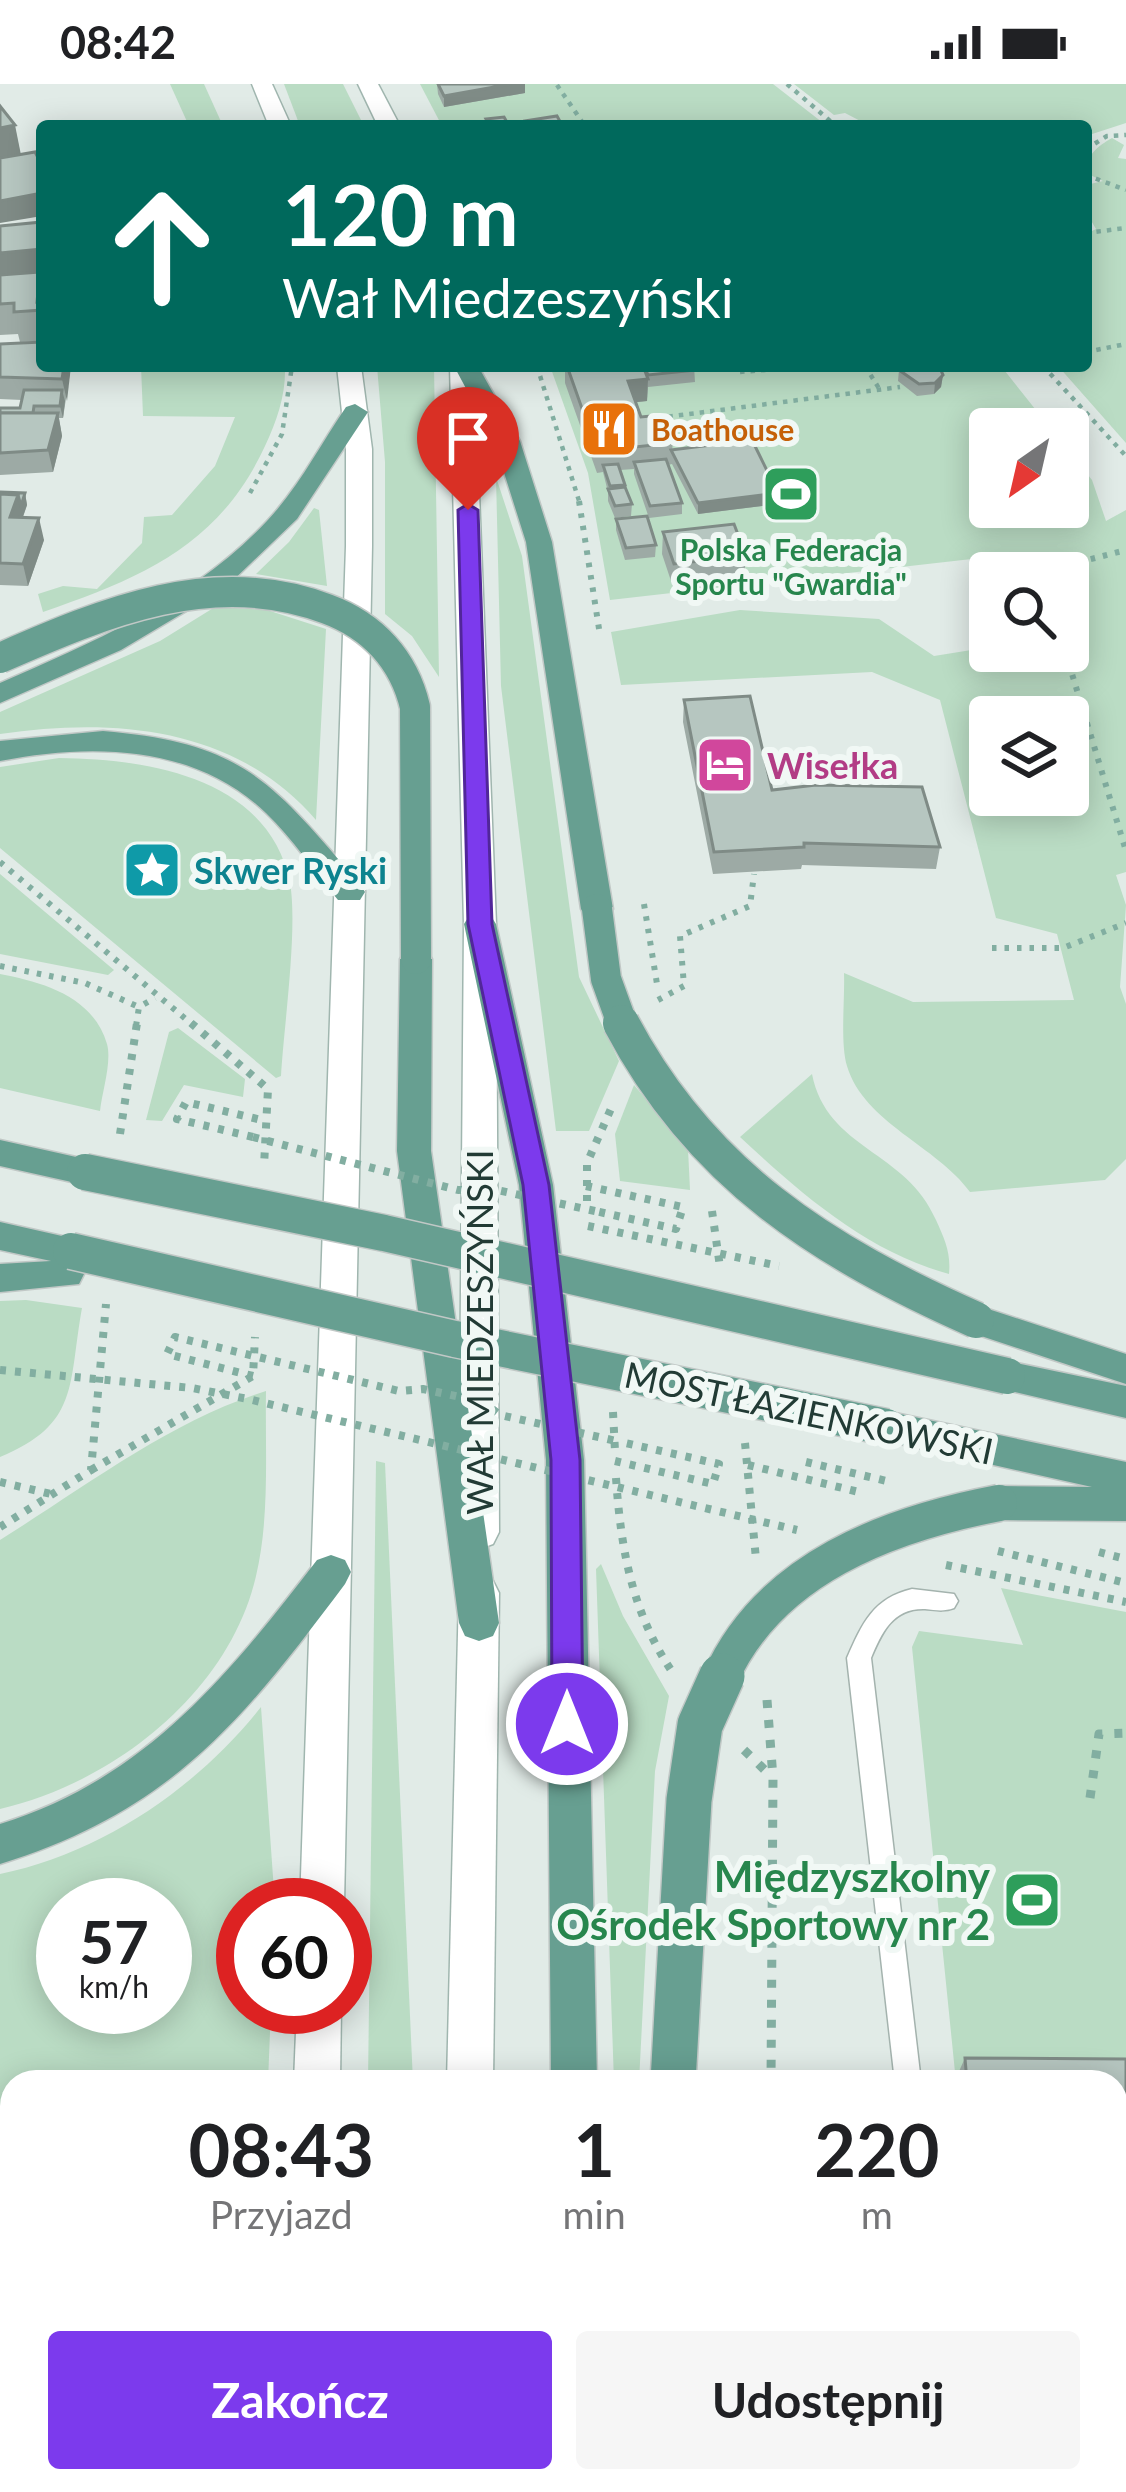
<!DOCTYPE html>
<html lang="pl">
<meta charset="utf-8">
<style>
:root{--surface:#fff;--page:#f6f6f6;--text:#202124;--muted:#757577;--accent:#7c3aed}
body{margin:0;font-family:Lato,sans-serif;background:var(--page);color:var(--text);height:100vh;display:flex;flex-direction:column;font-size:45px;white-space:nowrap}
*{box-sizing:border-box;margin:0}
p{font-size:39px;color:var(--muted)}
.icon{flex:none;width:66px;height:66px;fill:none;stroke:currentColor;stroke-width:2;stroke-linecap:round;stroke-linejoin:round}
.map{position:relative;flex:1;overflow:hidden}
.panel{position:absolute;left:0px;top:1986px;width:1128px;height:423px;display:flex;flex-direction:column;background:var(--surface);border-radius:36px 36px 0 0;box-shadow:0 6px 30px #0003}
.panel>*{flex:none}
.guide{position:absolute;left:36px;top:36px;width:1056px;height:252px;border-radius:12px;box-shadow:0 6px 30px #0003;background:#00695c;color:#fff;overflow:hidden}
.needle{width:78px;rotate:214deg}
.buttons{position:absolute;left:969px;top:324px;display:grid;gap:24px}
.buttons a{display:grid;place-items:center;width:120px;height:120px;border-radius:12px;background:var(--surface);box-shadow:0 6px 30px #0003;font-size:60px}
.speed{position:absolute;left:36px;top:1794px;display:flex;gap:24px;font-size:60px;font-weight:700;text-align:center}
.speed>*{display:grid;place-content:center;width:156px;height:156px;border-radius:50%;background:var(--surface);box-shadow:0 6px 30px #0003;line-height:1}
.speed small{font-size:30px;font-weight:400}
.speed .limit{border:18px solid #d22;background:#fff;color:#111}
.pin{position:absolute;display:grid;place-items:center;width:102px;height:102px;color:#fff;margin:-123px -51px;border-radius:50% 50% 50% 0;rotate:-45deg;box-shadow:0 0 12px #0007}
.pin .icon{rotate:45deg}
.me{position:absolute;width:132px;margin:-66px;rotate:0deg;stroke-linejoin:round;filter:drop-shadow(0 0 9px #0008)}
.turn{display:flex;align-items:center;gap:42px;height:252px;padding:0 48px;font-size:54px}
.turn .icon{width:156px;height:156px;stroke-width:2.5}
.turn b{display:block;font-size:84px;line-height:102px}
.eta{display:flex;justify-content:space-evenly;align-items:center;height:204px;text-align:center}
.eta b{font-size:72px;font-weight:700;line-height:84px}
.action{display:flex;gap:24px;margin-top:auto;padding:24px 48px}
.action a{flex:1;height:138px;border-radius:12px;background:var(--accent);color:#fff;font-size:48px;font-weight:700;line-height:138px;text-align:center}
.action a+a{background:var(--page);color:var(--text)}
.status{display:flex;justify-content:space-between;align-items:center;height:84px;padding:0 60px;background:var(--surface);direction:ltr}
.status svg{height:33px;fill:currentColor}
.map>svg:first-child{display:block}
</style>
<div class="status"><b>08:42</b><svg viewBox="0 0 49 12"><path d="M0 12V9h3v3zM5 12V6h3v6zM10 12V3h3v9zM15 12V0h3v12zM26 1h20v11H26zM47 4h2v5h-2z"/></svg></div>
<div class="map">
<svg width="1126" height="2408" viewBox="0 0 1126 2408">
<rect width="100%" height="100%" fill="#e1ebe7"/>
<!-- green -->
<g fill="#badcc4" fill-rule="evenodd">
<path d="M170 0H204L223 42H189Z"/>
<path d="M284 0H343L364 42H300Z"/>
<path d="M420 0H773L827 42H442Z"/>
<path d="M794 0H1126V39L1086 52V42H870L845 29 834 31Z"/>
<path d="M1112 54 1124 61 1118 74 1126 75V359L1058 282H1086V150L1096 145 1086 128V101L1103 97 1086 89C1086 71 1098 62 1112 54Z"/>
<path d="M141 282H285C286 311 277 336 265 362 219 462 141 494 43 528L38 510 63 502 97 505 142 459 144 433 172 431 215 382 235 333 143 332Z"/>
<path d="M377 282H434L439 593 412 552 385 530V378Z"/>
<path d="M550 282H1001L1051 345H990V423H1068V366L1092 396 1106 437 1126 426V788L1116 791 1126 821 1120 903 1126 920V1075L1105 1096 970 1108C937 1062 864 1039 847 982 840 959 845 915 844 889L913 918 1074 916 1057 850 996 834 940 616 872 588 621 601 611 548 740 526 879 535 934 572 990 563 1068 567V489H1017L1007 471 610 516 588 389ZM990 633H1068V711H990Z"/>
<path d="M496 393 522 472 579 893 619 977 589 1047H556L501 602Z"/>
<path d="M314 424 319 426 327 502 256 490 289 458Z"/>
<path d="M215 523 267 526 326 545 316 736C236 643 115 633 0 650V628L160 557Z"/>
<path d="M59 674C147 675 269 693 290 799 298 844 284 941 281 992L276 994 0 764V683Z"/>
<path d="M0 790 114 886 108 891 0 870Z"/>
<path d="M0 890C42 898 93 912 107 960 112 978 102 1008 100 1027L0 1004Z"/>
<path d="M178 944 245 995 243 1013 184 1001 162 1037 146 1036 169 948Z"/>
<path d="M812 990C827 1066 906 1066 936 1136 945 1156 951 1169 949 1190 867 1168 800 1109 740 1053Z"/>
<path d="M634 1001 688 1065 690 1106 620 1097 615 1050Z"/>
<path d="M26 1216 82 1224C68 1301 80 1340 0 1373V1217Z"/>
<path d="M266 1307C265 1368 270 1433 256 1492 229 1609 113 1699 0 1725V1456C85 1403 170 1337 266 1307Z"/>
<path d="M376 1377 385 1379 413 1998H368Z"/>
<path d="M601 1480 623 1532 669 1612 655 1687 639 1998H614L596 1485Z"/>
<path d="M1001 1504 1126 1528V2408H992L991 2397H1116V1998H956L912 1563 919 1547 1023 1561Z"/>
<path d="M261 1623 275 1821H243V1923H271L268 1998H12V2347L0 2335V1790C102 1769 197 1704 261 1623ZM63 1821H165V1923H63Z"/>
<path d="M78 2397H254V2408H104Z"/>
</g>
<g fill="none" stroke-linecap="round" stroke-linejoin="round">
<defs>
<g id="service">
<path d="M912 1505 954 1510 958 1517 954 1524C943 1528 936 1526 925 1525 893 1524 882 1548 871 1574L921 1998H895L847 1574C862 1540 873 1514 912 1505Z"/>
<path d="M925 2397H955L956 2408H926Z"/>
</g>
<g id="secondary">
<path d="M252 0H272L291 42H269Z"/>
<path d="M358 0H378L400 42H378Z"/>
<path d="M337 282H361L372 365V462L344 1821H300L346 462V365Z"/>
<path d="M450 282H474L496 840 499 1448 493 1460 479 1465 465 1460 459 1448 464 840Z"/>
<path d="M479 1491 493 1497 499 1509 493 1998H447L459 1509 465 1497Z"/>
<path d="M297 1923H341L340 1998H294Z"/>
<path d="M282 2397H332V2408H280Z"/>
</g>
<g id="primary">
<path d="M454 282H478L520 357 552 458 613 825 608 833H586L581 825 526 458 494 357Z"/>
<path d="M355 320 368 328 297 435 225 504 121 566 0 619V599C96 557 194 515 267 437 299 403 320 361 346 323Z"/>
<path d="M103 647C246 659 272 699 360 800L365 808 360 816H338C314 787 293 755 266 729 194 660 91 659 0 677V657Z"/>
<path d="M480 829 491 832 496 840 553 1101 584 1376 597 1998H551L546 1376 519 1101 464 840 469 832Z"/>
<path d="M416 864 427 867 432 875 431 1067 499 1539 493 1552 479 1557 465 1552 459 1539 397 1067 400 875 405 867Z"/>
<path d="M0 1056 85 1075 97 1079 102 1088 97 1097 85 1101 0 1082Z"/>
<path d="M0 1138 84 1157 89 1167 76 1179 84 1190 79 1200 0 1208V1180L51 1177 0 1166Z"/>
<path d="M976 1221 1126 1270V1300L963 1246 958 1236 963 1226Z"/>
<path d="M1007 1277 1126 1302V1334L994 1303 988 1292 994 1281Z"/>
<path d="M886 1327 1126 1378V1437L999 1436 985 1431 980 1419 985 1407 999 1402 1092 1403 873 1354 867 1343 873 1332Z"/>
<path d="M331 1471 345 1476 351 1488 345 1500C241 1639 170 1727 0 1780V1740C145 1695 228 1592 317 1476Z"/>
<path d="M0 2380 12 2384V2397H23L28 2408H0Z"/>
<path d="M412 2397H471L467 2408H407Z"/>
<path d="M631 2397H681L682 2408H630Z"/>
</g>
</defs>
<!-- service casing -->
<use href="#service" stroke="#a4b3ae" stroke-width="3"/>
<!-- secondary casing -->
<use href="#secondary" stroke="#a0b6af" stroke-width="3"/>
<!-- primary casing -->
<use href="#primary" stroke="#c1c8c6" stroke-width="3"/>
<!-- path-far3 -->
<g stroke="#82aea1" stroke-width="4.5" stroke-dasharray="4.5 6" stroke-linecap="butt">
<path d="M787 0 836 42"/>
<path d="M557 1 585 42"/>
<path d="M1086 65 1107 52 1126 51"/>
<path d="M1086 91 1126 106"/>
<path d="M1086 149 1126 144"/>
<path d="M1086 268 1126 260"/>
<path d="M537 282 580 420"/>
<path d="M865 282 880 306"/>
<path d="M1043 282 1126 372"/>
<path d="M740 288 813 282"/>
<path d="M658 334 900 303"/>
<path d="M250 409 282 350 292 282"/>
</g>
<!-- path-far2 -->
<g stroke="#82aea1" stroke-width="6" stroke-dasharray="4.5 8" stroke-linecap="butt">
<path d="M579 417 600 551"/>
<path d="M1057 489 1064 482 1126 466"/>
<path d="M1065 567 1126 767"/>
<path d="M0 778 194 942"/>
<path d="M644 820 657 900"/>
<path d="M992 864H1063L1126 839"/>
<path d="M0 882 85 899 139 923"/>
<path d="M658 916 684 902 680 852 750 822 754 790"/>
<path d="M136 942 139 923 155 914"/>
</g>
<!-- path-far1 -->
<g stroke="#82aea1" stroke-width="8" stroke-dasharray="6 9" stroke-linecap="butt">
<path d="M191 939 268 1005 264 1082"/>
<path d="M120 1050 137 939"/>
<path d="M253 1053 177 1035 186 1018 266 1037"/>
<path d="M586 1102 683 1123 676 1145 595 1127"/>
<path d="M587 1117V1079L614 1018"/>
<path d="M712 1127 720 1183"/>
<path d="M588 1142 779 1182"/>
<path d="M613 1328 615 1367"/>
<path d="M745 1359 756 1475"/>
<path d="M615 1377 713 1400 719 1380 621 1358"/>
<path d="M806 1378 891 1398"/>
<path d="M748 1381 863 1409"/>
<path d="M91 1386 253 1292 255 1253"/>
<path d="M616 1394C621 1466 632 1529 673 1589"/>
<path d="M0 1398 51 1410"/>
<path d="M0 1443 91 1386 106 1220"/>
<path d="M998 1467 1126 1499"/>
<path d="M1099 1468 1126 1475"/>
</g>
<!-- path -->
<g stroke="#82aea1" stroke-width="9" stroke-dasharray="8 12" stroke-linecap="butt">
<path d="M767 1616 773 1694 771 1998"/>
<path d="M744 1666 772 1693"/>
<path d="M1090 1714 1099 1650 1126 1649"/>
<path d="M776 2397V2408"/>
</g>
<!-- service -->
<use href="#service" fill="#fff" fill-rule="evenodd"/>
<!-- secondary -->
<use href="#secondary" fill="#fff" fill-rule="evenodd"/>
<!-- primary -->
<use href="#primary" fill="#679f91" fill-rule="evenodd"/>
<defs>
<g id="primary-bridge-far2">
<path d="M0 574C105 528 214 482 327 525 373 542 404 576 415 623L416 875"/>
<path d="M597 825 606 895 623 942"/>
</g>
<g id="primary-bridge-far1">
<path d="M621 939C701 1091 823 1168 976 1236"/>
<path d="M85 1088 384 1149 1007 1292"/>
<path d="M71 1167 455 1255 886 1343"/>
<path d="M720 1595C769 1484 889 1440 999 1419"/>
</g>
<path id="primary-bridge" d="M673 1998 689 1716 700 1641 722 1592"/>
</defs>
<!-- primary-bridge-far2 casing -->
<use href="#primary-bridge-far2" stroke="#c1c8c6" stroke-width="33" stroke-linecap="butt"/>
<!-- primary-bridge-far1 casing -->
<use href="#primary-bridge-far1" stroke="#c1c8c6" stroke-width="39" stroke-linecap="butt"/>
<!-- primary-bridge casing -->
<use href="#primary-bridge" stroke="#c1c8c6" stroke-width="48" stroke-linecap="butt"/>
<!-- path-bridge -->
<g stroke="#82aea1" stroke-width="8" stroke-dasharray="6 9" stroke-linecap="butt">
<path d="M253 1053 458 1106 492 1105 595 1127"/>
<path d="M0 1286 192 1304 248 1315 797 1446"/>
<path d="M253 1292 167 1270 175 1253 399 1307 423 1305 483 1318 500 1331 621 1358"/>
<path d="M946 1481 1126 1518"/>
</g>
<!-- primary-bridge-far2 -->
<use href="#primary-bridge-far2" stroke="#679f91" stroke-width="30"/>
<!-- primary-bridge-far1 -->
<use href="#primary-bridge-far1" stroke="#679f91" stroke-width="36"/>
<!-- primary-bridge -->
<use href="#primary-bridge" stroke="#679f91" stroke-width="45"/>
</g>
<!-- wall -->
<g fill="#9daaa5">
<path d="M437 0 525 9 444 23 438 10Z"/>
<path d="M42 138V187L27 189 42 199V257L20 258 18 250 0 251V142Z"/>
<path d="M0 260 71 282 63 334H59L62 352 53 388 0 391V324H20L22 316 0 315Z"/>
<path d="M565 282H694L695 298 648 303 647 317 636 318 641 333 673 359 672 366 777 420 698 430 672 380 668 381 682 419V430L649 434 634 390V385L620 386 632 420 631 432 615 434 608 417V408L603 388 597 389 565 299Z"/>
<path d="M899 286 943 291 941 303 934 310 917 312 898 297Z"/>
<path d="M0 408 25 409 27 421 23 433 44 456 28 502 0 501Z"/>
<path d="M616 435 656 461 655 473 625 476 616 446Z"/>
<path d="M663 448 746 472 744 494 673 503 662 470Z"/>
<path d="M684 616 772 706 940 763 936 785 802 781 801 785 713 790 683 638Z"/>
<path d="M965 1974 1126 1975V2142H1116V1998H956V1994Z"/>
</g>
<!-- shaded-wall -->
<g fill="#7f8b86">
<path d="M511 0H525V9L444 23V12Z"/>
<path d="M15 41 21 71 0 76V44Z"/>
<path d="M42 109V132L0 139V117Z"/>
<path d="M42 165V187L0 192V169Z"/>
<path d="M40 188 42 199V226L37 218Z"/>
<path d="M64 282H71L67 317 62 295Z"/>
<path d="M943 291 941 303 934 310 935 299Z"/>
<path d="M648 295 647 317 628 319V297Z"/>
<path d="M62 306 65 317 63 334 60 322Z"/>
<path d="M58 329 62 352 53 388 48 366Z"/>
<path d="M25 409 27 421 15 455 10 433 18 411Z"/>
<path d="M778 409 777 420 698 430V419Z"/>
<path d="M39 434 44 456 28 502 23 480Z"/>
</g>
<!-- building -->
<g fill="#b6c6c0" stroke="#7f8b86" stroke-width="3">
<path d="M438 0H511L444 12Z"/>
<path d="M0 22 15 41 0 44Z"/>
<path d="M557 32 562 41 527 42 525 37Z"/>
<path d="M504 33 508 40 490 42 486 35Z"/>
<path d="M35 68 42 81V109L0 117V74Z"/>
<path d="M42 138V165L0 169V142Z"/>
<path d="M40 188 37 218 42 217V226L14 228V219L0 220V191Z"/>
<path d="M42 258V282H64L62 295 0 293V260Z"/>
<path d="M567 282H643L648 295 628 297 641 333 661 331 673 359 597 367Z"/>
<path d="M644 282H694L696 286 648 291Z"/>
<path d="M903 282H939L943 291 935 299 919 300 899 286Z"/>
<path d="M24 306H62L60 322H34L33 329H0V324H20Z"/>
<path d="M0 329H58L48 366 0 369Z"/>
<path d="M752 356 778 409 698 419 671 366Z"/>
<path d="M666 375 682 419 650 422 634 378Z"/>
<path d="M618 380 625 401 610 402 603 381Z"/>
<path d="M625 403 632 420 615 422 608 405Z"/>
<path d="M0 408 25 409 21 422 18 411 0 410Z"/>
<path d="M0 410 18 411 10 433 39 434 23 480 0 479Z"/>
<path d="M647 432 656 461 626 464 616 435Z"/>
<path d="M734 440 746 472 674 480 663 448Z"/>
<path d="M750 612 772 706 816 701 922 703 940 763 804 759V763L714 768 684 616Z"/>
<path d="M965 1974 1126 1975V2126H1116V1998H967Z"/>
<path d="M1116 2296 1122 2338H1116Z"/>
</g>
<!-- route -->
<path fill="#7c3aed" stroke="#51269a" stroke-width="3" d="M468 420 478 426 492 840 549 1101 580 1376 583 1640 578 1651 567 1655 556 1651 552 1640 551 1376 523 1101 468 840 458 426Z"/>
<!-- icons -->
<defs>
<symbol id="restaurant-square" viewBox="-11 -11 22 22"><rect x="-9" y="-9" width="18" height="18" rx="4" fill="#e8710a" stroke="#f1f8f5"/><path d="M-5-6h1v4h1v-4h1v4h1v-4h1v5L-1.5 .5V6h-2V.5L-5-1ZM5-6V6H3V1.5H1.5Q1.5-4 5-6Z" fill="#fff"/></symbol>
<symbol id="stadium-square" viewBox="-11 -11 22 22"><rect x="-9" y="-9" width="18" height="18" rx="4" fill="#2e9e5b" stroke="#f1f8f5"/><path d="M0-5a6.5 5 0 1 0 0 10a6.5 5 0 1 0 0-10ZM-3.5-1.8h7v3.6h-7Z" fill="#fff"/></symbol>
<symbol id="hotel-square" viewBox="-11 -11 22 22"><rect x="-9" y="-9" width="18" height="18" rx="4" fill="#d1479c" stroke="#f1f8f5"/><path d="M-6-4.5h1.5V1H6V5H4.5V3h-9V5H-6ZM-4 0a1.8 1.8 0 1 1 3.6 0ZM.5 0V-2.5h3Q6-2.5 6 0Z" fill="#fff"/></symbol>
<symbol id="sight-square" viewBox="-11 -11 22 22"><rect x="-9" y="-9" width="18" height="18" rx="4" fill="#0f9aa8" stroke="#f1f8f5"/><path d="M0-6L1.8-2.2L6-1.7L2.9 1.2L3.7 5.4L0 3.3L-3.7 5.4L-2.9 1.2L-6-1.7L-1.8-2.2Z" fill="#fff"/></symbol>
</defs>
<g fill-rule="evenodd">
<use href="#restaurant-square" x="576" y="312" width="66" height="66"/>
<use href="#stadium-square" x="758" y="377" width="66" height="66"/>
<use href="#hotel-square" x="692" y="648" width="66" height="66"/>
<use href="#sight-square" x="119" y="753" width="66" height="66"/>
<use href="#stadium-square" x="999" y="1783" width="66" height="66"/>
</g>
<g text-anchor="middle" dominant-baseline="central" stroke-width="12" stroke-linejoin="round" paint-order="stroke">
<!-- far-food labels -->
<g font-size="30" font-weight="bold" fill="#c56008" stroke="#f1f8f5" text-anchor="start">
<text x="651" y="345">Boathouse</text>
</g>
<!-- far-leisure labels -->
<g font-size="30" font-weight="bold" fill="#27864d" stroke="#f1f8f5">
<text x="791" y="465">Polska Federacja<tspan x="791" dy="34">Sportu "Gwardia"</tspan></text>
</g>
<!-- hotel labels -->
<g font-size="36" font-weight="bold" fill="#b23c85" stroke="#f1f8f5" text-anchor="start">
<text x="767" y="681">Wisełka</text>
</g>
<!-- culture labels -->
<g font-size="36" font-weight="bold" fill="#0d838f" stroke="#f1f8f5" text-anchor="start">
<text x="194" y="786">Skwer Ryski</text>
</g>
<!-- street labels -->
<g font-size="36" fill="#223b35" stroke="#f1f8f5">
<text transform="translate(479 1248) rotate(-90)">WAŁ MIEDZESZYŃSKI</text>
<text transform="translate(809 1328) rotate(12)">MOST ŁAZIENKOWSKI</text>
</g>
<!-- near-leisure labels -->
<g font-size="42" font-weight="bold" fill="#27864d" stroke="#f1f8f5" text-anchor="end">
<text x="990" y="1792">Międzyszkolny<tspan x="990" dy="48">Ośrodek Sportowy nr 2</tspan></text>
</g>
</g>
</svg>
<div class="buttons">
<a><svg class="needle" viewBox="-14 -14 28 28"><path d="M0-13l5 13h-10z" fill="#e53935"/><path d="M0 13l5-13h-10z" fill="#757577"/></svg></a>
<a><svg class="icon" aria-label="search" viewBox="0 0 24 24"><circle cx="10" cy="10" r="6"/><path d="M15 15l6 6"/></svg></a>
<a><svg class="icon" aria-label="layers" viewBox="0 0 24 24"><path d="M12 4l9 5-9 5-9-5zM3 14l9 5 9-5"/></svg></a>
</div>
<div class="speed"><div>57<small>km/h</small></div><div class="limit">60</div></div>
<div class="pin" style="left:468px;top:426px;background:#d93025"><svg class="icon" aria-label="arrive" viewBox="0 0 24 24"><path d="M6 21V4h12l-3 4 3 4H6"/></svg></div>
<svg class="me" style="left:567px;top:1640px" viewBox="-20 -20 40 40"><circle r="17" fill="#7c3aed" stroke="#fff" stroke-width="3"/><path d="M0-11L8 9 0 5-8 9z" fill="#fff"/></svg>
<div class="guide">
<div class="turn"><svg class="icon" aria-label="ahead" viewBox="0 0 24 24"><path d="M12 20V5M6 11l6-6 6 6"/></svg><div><b>120 m</b>Wał Miedzeszyński</div></div>
</div>
<section class="panel">
<div class="eta">
<div><b>08:43</b><p>Przyjazd</p></div>
<div><b>1</b><p>min</p></div>
<div><b>220</b><p>m</p></div>
</div>
<div class="action"><a>Zakończ</a><a>Udostępnij</a></div>
</section>
</div>
